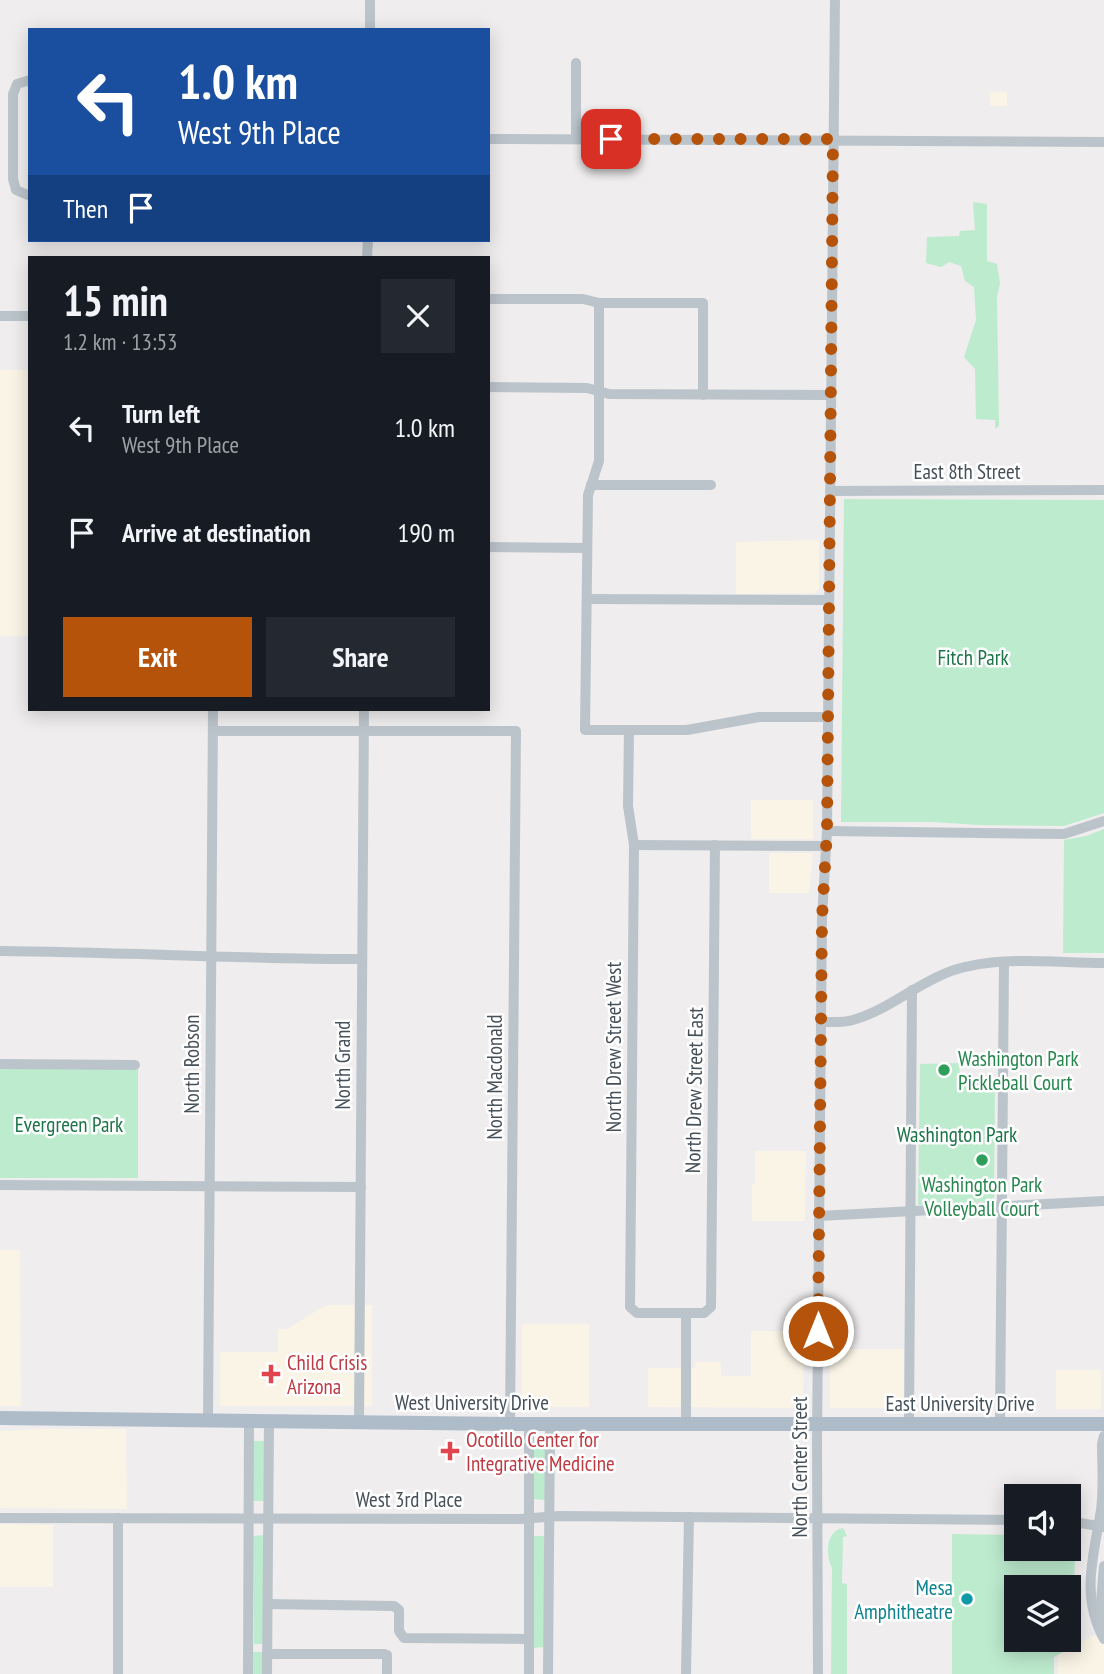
<!DOCTYPE html>
<meta charset="utf-8">
<style>
:root{--surface:#171b24;--page:#242831;--text:#f1f3f6;--muted:#9ea1a6;--accent:#b45309}
body{margin:0;font-family:"PT Sans Narrow",sans-serif;background:var(--page);color:var(--text);height:100vh;display:flex;flex-direction:column;font-size:26px;white-space:nowrap}
*{box-sizing:border-box;margin:0}
p{font-size:23px;color:var(--muted)}
.icon{flex:none;width:38px;height:38px;fill:none;stroke:currentColor;stroke-width:2;stroke-linecap:round;stroke-linejoin:round}
.map{position:relative;flex:1;overflow:hidden}
.side{position:absolute;left:28px;top:256px;width:462px;height:455px;display:flex;flex-direction:column;background:var(--surface);border-radius:0px;box-shadow:0 4px 18px #0003}
.side>*{flex:none}
.hud{position:absolute;left:28px;top:28px;width:462px;height:214px;border-radius:0px;box-shadow:0 4px 18px #0003;background:#1a4fa0;color:#fff;overflow:hidden}
.tools{position:absolute;left:1004px;top:1484px;display:grid;gap:14px}
.tools a{display:grid;place-items:center;width:77px;height:77px;border-radius:0px;background:var(--surface);box-shadow:0 4px 18px #0003;font-size:35px}
.pin{position:absolute;display:grid;place-items:center;width:60px;height:60px;color:#fff;margin:-30px;border-radius:14px;box-shadow:0 4px 10px #0006}
.me{position:absolute;width:77px;margin:-38px;rotate:0deg;stroke-linejoin:round;filter:drop-shadow(0 0 5px #0008)}
.turn{display:flex;align-items:center;gap:24px;height:147px;padding:0 35px;font-size:32px}
.turn .icon{width:91px;height:91px;stroke-width:2.5}
.turn b{display:block;font-size:49px;line-height:60px}
.then{display:flex;align-items:center;height:66px;padding:0 35px;background:#0003;gap:14px;font-size:26px}
.round{display:grid;place-items:center;flex:none;width:74px;height:74px;border-radius:0px;background:var(--page)}
.summary{display:flex;align-items:center;justify-content:space-between;height:119px;padding:0 35px}
h1{font-size:42px;font-weight:600;line-height:52px}
.cta{display:flex;gap:14px;margin-top:auto;padding:14px 35px}
.cta a{flex:1;height:80px;border-radius:0px;background:var(--accent);color:#fff;font-size:28px;font-weight:600;line-height:80px;text-align:center}
.cta a+a{background:var(--page);color:var(--text)}
ul{padding:0;list-style:none}
li{display:flex;align-items:center;gap:21px;height:105px;padding:0 35px}
li div{flex:1}
li b{display:block;font-size:26px}
li em{font-style:normal}
.map>svg:first-child{display:block}
</style>
<div class="map">
<svg width="1104" height="1674" viewBox="0 0 1104 1674">
<rect width="100%" height="100%" fill="#efeded"/>
<!-- commercial -->
<g fill="#faf4e6">
<rect x="990" y="92" width="17" height="14"/>
<rect x="0" y="370" width="30" height="266"/>
<path d="M819 540V589L815 593 736 594V542Z"/>
<rect x="751" y="800" width="62" height="39"/>
<path d="M769 853H813L809 893H769Z"/>
<path d="M755 1151H806L805 1221H752V1184H755Z"/>
<path d="M0 1250H20L21 1406H0Z"/>
<path d="M326 1305H372V1406H220V1352H278V1329H287Z"/>
<rect x="522" y="1324" width="67" height="83"/>
<path d="M751 1331H804L803 1408 648 1407V1368H695V1362H721V1376H751Z"/>
<rect x="830" y="1349" width="74" height="59"/>
<rect x="1056" y="1370" width="45" height="39"/>
<path d="M38 1429H126L127 1509 0 1508V1431Z"/>
<path d="M0 1524 53 1525V1587H0Z"/>
<path d="M1094 1635 1104 1640V1674H1058V1655Z"/>
</g>
<!-- green -->
<g fill="#bdebce" fill-rule="evenodd">
<path d="M973 202 987 204V261L997 264 1000 283 997 297 999 426 995 429V420L976 419 975 369 964 357 976 320 974 287 965 281 961 266 949 262 941 267 926 263 927 237 959 236 960 231 975 230Z"/>
<path d="M844 499 1104 500V813L1064 826 979 825 932 822H841Z"/>
<path d="M1104 829V953H1063L1064 840 1086 836Z"/>
<path d="M959 1063 960 1077H995L994 1201 918 1205 920 1064Z"/>
<rect x="0" y="1069" width="138" height="109"/>
<path d="M253 1441H265V1501H254L252 1499Z"/>
<path d="M534 1442H545V1500L533 1499Z"/>
<path d="M843 1528 847 1536 843 1537 842 1583 847 1584V1674H831L832 1568C826 1555 825 1531 843 1528Z"/>
<path d="M952 1534 1017 1535V1549H1069V1536H1076L1071 1647 1054 1657V1674H952ZM1017 1587H1069V1640H1017Z"/>
<path d="M264 1535V1641L262 1644H254L253 1536Z"/>
<path d="M532 1536H544V1647L533 1648Z"/>
<path d="M253 1652H263L264 1674H252Z"/>
</g>
<g fill="none" stroke-linecap="round" stroke-linejoin="round">
<!-- minor -->
<g stroke="#bcc4cb" stroke-width="10">
<path d="M370 30V0"/>
<path d="M30 80 17 84 13 94V179L16 190 30 196"/>
<path d="M488 139 1104 142"/>
<path d="M576 139V63"/>
<path d="M367 257 368 240"/>
<path d="M488 299H583L599 303H703V395"/>
<path d="M599 303V461L588 495 585 730H687L759 717H828"/>
<path d="M0 316H30"/>
<path d="M488 387 587 388 609 394 831 395"/>
<path d="M591 485H711"/>
<path d="M830 491 1104 490"/>
<path d="M488 547 587 548"/>
<path d="M587 599 829 600"/>
<path d="M629 730 628 806 634 845 630 1307 637 1313H704L711 1307 715 845"/>
<path d="M213 731H516L510 1423"/>
<path d="M827 831 1064 834 1104 821"/>
<path d="M634 845 827 846"/>
<path d="M0 951C121 952 241 959 362 959"/>
<path d="M821 1022C831 1022 843 1023 853 1020 889 1010 918 982 954 970 1001 955 1055 963 1104 963"/>
<path d="M0 1064 135 1065"/>
<path d="M0 1185 361 1187"/>
<path d="M819 1216 1104 1201"/>
<path d="M686 1313V1423"/>
<path d="M208 1419 213 709"/>
<path d="M359 1422 364 709"/>
<path d="M909 1424 912 990"/>
<path d="M1000 1424 1004 962"/>
<path d="M1104 1436 1102 1444C1102 1465 1104 1488 1101 1510 1094 1555 1080 1595 1104 1639"/>
<path d="M0 1518 520 1519 559 1516 1017 1520"/>
<path d="M1069 1521 1104 1527"/>
<path d="M268 1604 394 1606 399 1610V1631L404 1638 529 1639"/>
<path d="M1099 1626 1104 1566"/>
<path d="M267 1654H384L387 1655V1674"/>
<path d="M118 1674V1518"/>
<path d="M248 1674 249 1421"/>
<path d="M267 1674 269 1422"/>
<path d="M529 1674V1424"/>
<path d="M548 1674 550 1424"/>
<path d="M686 1674 689 1517"/>
<path d="M818 1674 817 1440 822 918 827 831 835 0"/>
</g>
<!-- major -->
<path stroke="#aebcca" stroke-width="14" d="M0 1418 518 1424H1104"/>
</g>
<g fill="none" stroke-linecap="round" stroke-linejoin="round">
<!-- route -->
<path stroke="#b45309" stroke-width="12" stroke-dasharray="0 21.6" d="M611 139H833L827 831 822 918 818 1331"/>
</g>
<!-- markers -->
<g fill="#2e9e5b" stroke="#fff" stroke-width="2.5">
<circle cx="944" cy="1070" r="7"/>
<circle cx="982" cy="1160" r="7"/>
</g>
<g fill="#e0444e" stroke="#fff" stroke-width="2.5">
<path d="M267.5 1363.5h7v7h7v7h-7v7h-7v-7h-7v-7h7z"/>
<path d="M446.5 1440.5h7v7h7v7h-7v7h-7v-7h-7v-7h7z"/>
</g>
<circle fill="#0f9aa8" stroke="#fff" stroke-width="2.5" cx="967" cy="1599" r="7"/>
<g text-anchor="middle" dominant-baseline="central" stroke-width="5" stroke-linejoin="round" paint-order="stroke">
<!-- street labels -->
<g font-size="21" fill="#465059" stroke="#fff">
<text x="967" y="471">East 8th Street</text>
<text transform="translate(613 1047) rotate(-90)">North Drew Street West</text>
<text transform="translate(191 1064) rotate(-90)">North Robson</text>
<text transform="translate(342 1065) rotate(-90)">North Grand</text>
<text transform="translate(494 1077) rotate(-90)">North Macdonald</text>
<text transform="translate(694 1090) rotate(-89)">North Drew Street East</text>
<text x="472" y="1402">West University Drive</text>
<text x="960" y="1403">East University Drive</text>
<text transform="translate(799 1467) rotate(-90)">North Center Street</text>
<text x="409" y="1499">West 3rd Place</text>
</g>
<!-- park labels -->
<g font-size="21" fill="#1c7447" stroke="#fff">
<text x="973" y="657">Fitch Park</text>
<text x="69" y="1124">Evergreen Park</text>
<text x="957" y="1134">Washington Park</text>
</g>
<!-- leisure labels -->
<g font-size="21" fill="#27864d" stroke="#fff" text-anchor="start">
<text x="958" y="1058">Washington Park<tspan x="958" dy="24">Pickleball Court</tspan></text>
<text x="982" y="1184" text-anchor="middle">Washington Park<tspan x="982" dy="24">Volleyball Court</tspan></text>
</g>
<!-- health labels -->
<g font-size="21" fill="#be3a42" stroke="#fff" text-anchor="start">
<text x="287" y="1362">Child Crisis<tspan x="287" dy="24">Arizona</tspan></text>
<text x="466" y="1439">Ocotillo Center for<tspan x="466" dy="24">Integrative Medicine</tspan></text>
</g>
<!-- culture labels -->
<g font-size="21" fill="#0d838f" stroke="#fff" text-anchor="end">
<text x="953" y="1587">Mesa<tspan x="953" dy="24">Amphitheatre</tspan></text>
</g>
</g>
</svg>
<div class="tools">
<a><svg class="icon" aria-label="sound" viewBox="0 0 24 24"><path d="M4 9h4l5-4v14l-5-4H4zM17 9q2 3 0 6"/></svg></a>
<a><svg class="icon" aria-label="layers" viewBox="0 0 24 24"><path d="M12 4l9 5-9 5-9-5zM3 14l9 5 9-5"/></svg></a>
</div>
<div class="pin" style="left:611px;top:139px;background:#d93025"><svg class="icon" aria-label="arrive" viewBox="0 0 24 24"><path d="M6 21V4h12l-3 4 3 4H6"/></svg></div>
<svg class="me" style="left:818px;top:1331px" viewBox="-20 -20 40 40"><circle r="17" fill="#b45309" stroke="#fff" stroke-width="3"/><path d="M0-11L8 9 0 5-8 9z" fill="#fff"/></svg>
<div class="hud">
<div class="turn"><svg class="icon" aria-label="left" viewBox="0 0 24 24"><path d="M17 20v-9H6M10 6l-5 5 5 5"/></svg><div><b>1.0 km</b>West 9th Place</div></div>
<div class="then">Then<svg class="icon" aria-label="arrive" viewBox="0 0 24 24"><path d="M6 21V4h12l-3 4 3 4H6"/></svg></div>
</div>
<section class="side">
<div class="summary"><div><h1>15 min</h1><p>1.2 km · 13:53</p></div><a class="round"><svg class="icon" aria-label="close" viewBox="0 0 24 24"><path d="M6 6l12 12M18 6L6 18"/></svg></a></div>
<ul>
<li><svg class="icon" aria-label="left" viewBox="0 0 24 24"><path d="M17 20v-9H6M10 6l-5 5 5 5"/></svg><div><b>Turn left</b><p>West 9th Place</p></div><em>1.0 km</em></li>
<li><svg class="icon" aria-label="arrive" viewBox="0 0 24 24"><path d="M6 21V4h12l-3 4 3 4H6"/></svg><div><b>Arrive at destination</b></div><em>190 m</em></li>
</ul>
<div class="cta"><a>Exit</a><a>Share</a></div>
</section>
</div>
